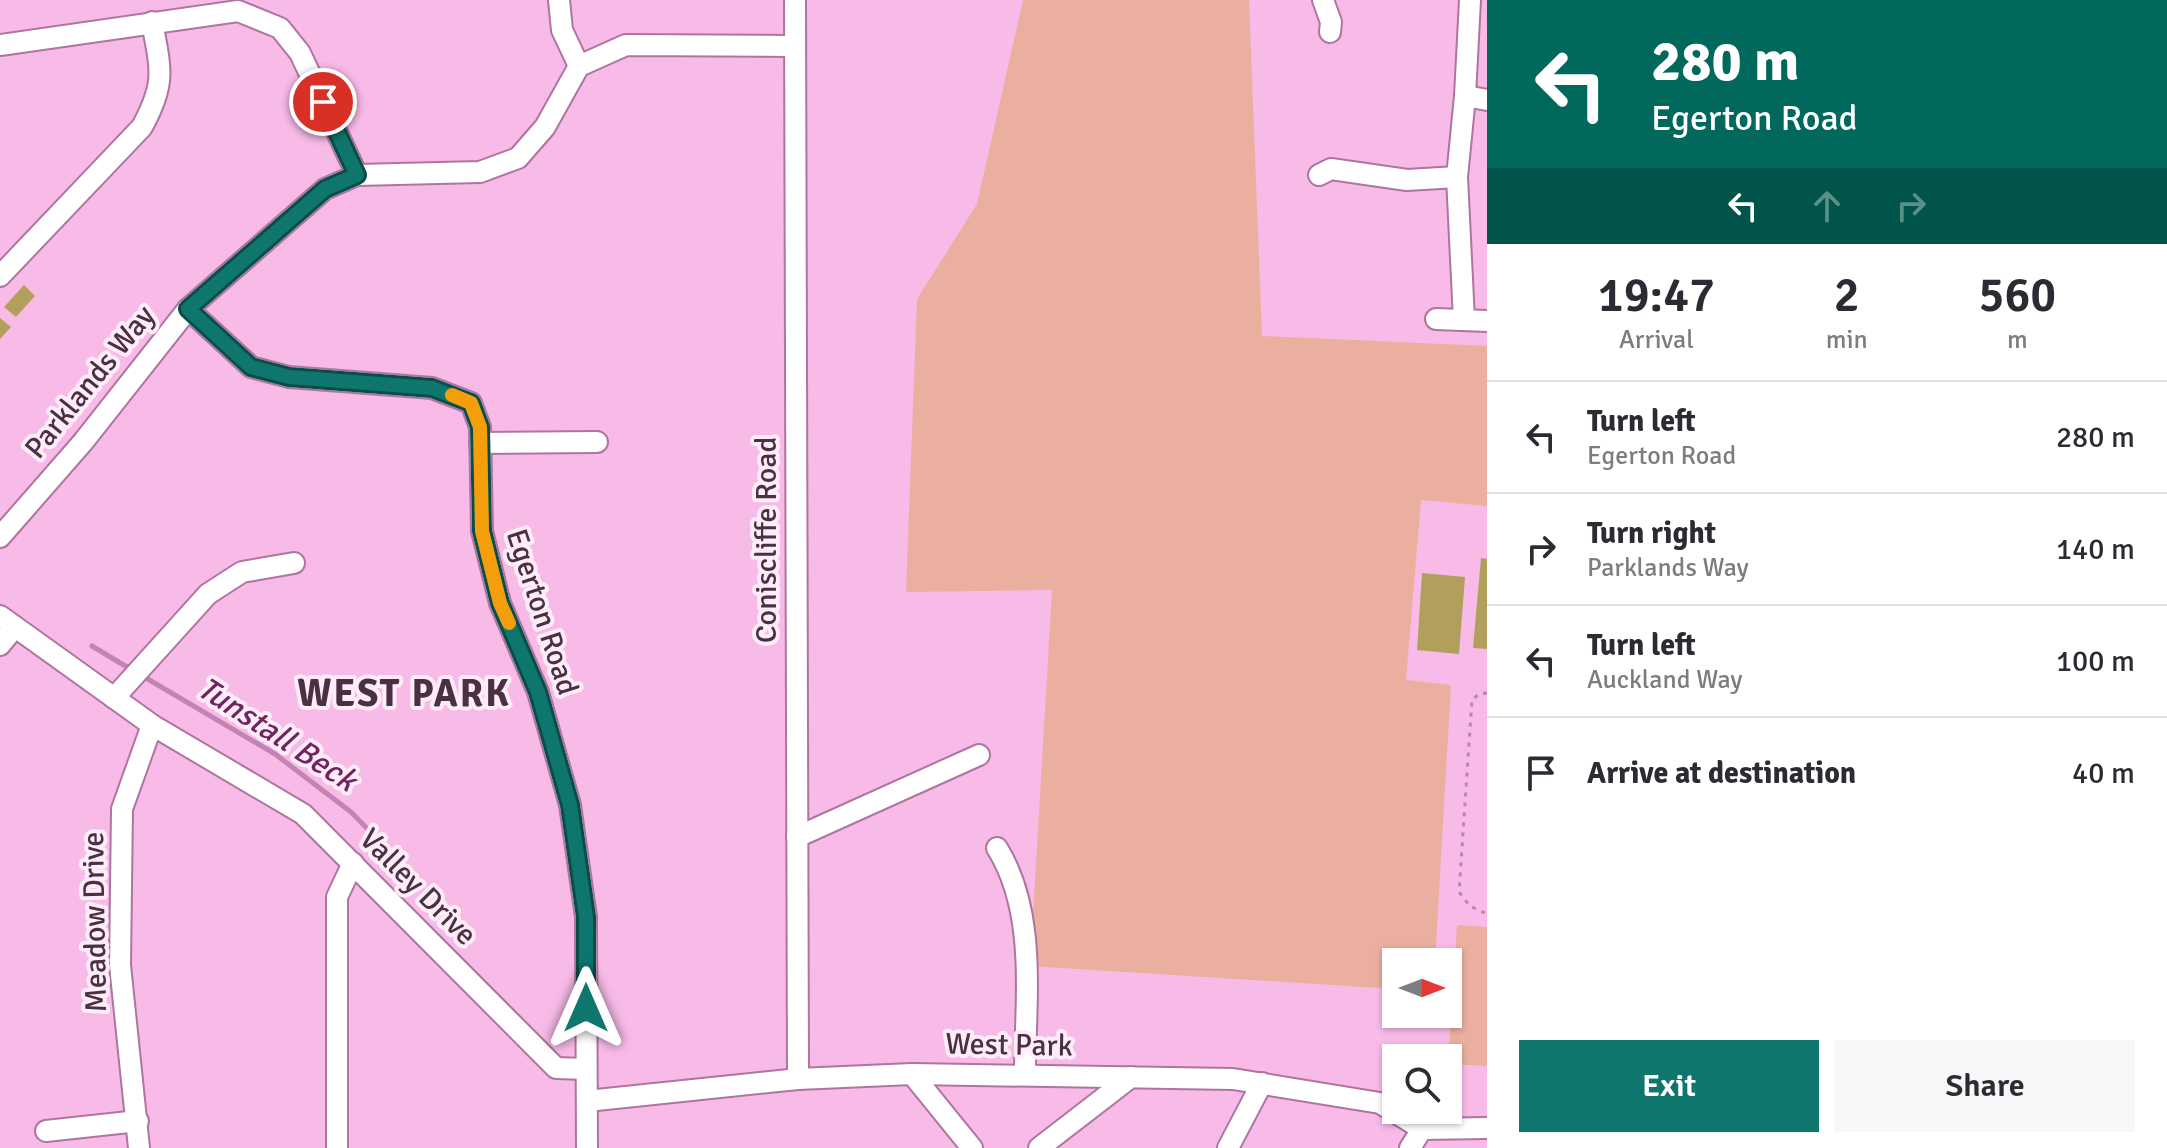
<!DOCTYPE html>
<style>
:root{--surface:#fff;--page:#f7f7f7;--text:#2b2b33;--muted:#7c7c81;--line:#e1e1e2;--accent:#0f766e}
body{margin:0;font-family:Signika,sans-serif;background:var(--page);color:var(--text);height:100vh;display:flex;flex-direction:column;font-size:30px;white-space:nowrap}
*{box-sizing:border-box;margin:0}
p{font-size:26px;color:var(--muted)}
.icon{flex:none;width:44px;height:44px;fill:none;stroke:currentColor;stroke-width:2;stroke-linecap:round;stroke-linejoin:round}
.map{position:relative;flex:1;overflow:hidden}
.sheet{display:flex;flex-direction:column;background:var(--surface);width:680px}
.sheet>*{flex:none}
.banner{background:#00695c;color:#fff;overflow:hidden}
.needle{width:52px;rotate:90deg}
.fabs{position:absolute;left:1382px;top:948px;display:grid;gap:16px}
.fabs a{display:grid;place-items:center;width:80px;height:80px;border-radius:0px;background:var(--surface);box-shadow:0 2px 6px #0004;font-size:40px}
.pin{position:absolute;display:grid;place-items:center;width:68px;height:68px;color:#fff;margin:-34px;border:4px solid #fff;border-radius:50%;box-shadow:0 2px 8px #0007}
.me{position:absolute;width:88px;margin:-44px;rotate:0deg;stroke-linejoin:round;filter:drop-shadow(0 0 6px #0008)}
.turn{display:flex;align-items:center;gap:28px;height:168px;padding:0 32px;font-size:36px}
.turn .icon{width:104px;height:104px;stroke-width:2.5}
.turn b{display:block;font-size:56px;line-height:68px}
.lanes{display:flex;align-items:center;height:76px;padding:0 32px;background:#0003;justify-content:center;gap:40px;direction:ltr}
.lanes .off{opacity:.35}
.eta{display:flex;justify-content:space-evenly;align-items:center;height:136px;text-align:center}
.eta b{font-size:48px;font-weight:600;line-height:56px}
.primary-button{display:flex;gap:16px;margin-top:auto;padding:16px 32px}
.primary-button a{flex:1;height:92px;border-radius:0px;background:var(--accent);color:#fff;font-size:32px;font-weight:600;line-height:92px;text-align:center}
.primary-button a+a{background:var(--page);color:var(--text)}
ul{padding:0;list-style:none}
li{display:flex;align-items:center;gap:24px;height:112px;padding:0 32px;border-top:2px solid var(--line)}
li div{flex:1}
li b{display:block;font-size:30px}
li em{font-style:normal}
main{display:flex;flex:1;min-height:0}
.map>svg:first-child{display:block}
</style>
<main>
<div class="map">
<svg width="1487" height="1148" viewBox="0 0 1487 1148">
<rect width="100%" height="100%" fill="#f8bbe8"/>
<!-- green -->
<g fill="#eaaf9f">
<path d="M1023 0H1249L1262 336 1487 346V506L1421 500 1406 680 1451 685 1435 962H1396V989L1030 966 1052 590 906 592 917 299 977 204Z"/>
<path d="M1457 925 1487 927V1066L1448 1064Z"/>
</g>
<g fill="none" stroke-linecap="round" stroke-linejoin="round">
<!-- stream -->
<g stroke="#c383b3" stroke-width="5">
<path d="M92 646 132 670"/>
<path d="M141 675 275 754 351 812 420 883"/>
</g>
</g>
<!-- building -->
<g fill="#b0a05b">
<path d="M24 285 35 296 16 317 4 307Z"/>
<path d="M0 318 11 327 0 339Z"/>
<path d="M1481 558 1487 559V649L1473 648Z"/>
<path d="M1422 573 1465 577 1459 654 1417 650Z"/>
</g>
<g fill="none" stroke-linecap="round" stroke-linejoin="round">
<defs>
<g id="minor">
<path d="M559 0 562 30 579 66"/>
<path d="M795 0 798 1079"/>
<path d="M1323 0 1331 22 1330 32"/>
<path d="M0 45 238 11 280 28 300 53 357 175"/>
<path d="M1465 96 1487 100"/>
<path d="M1319 175 1331 169 1407 180 1457 177"/>
<path d="M0 276 142 127C166 83 161 70 152 22"/>
<path d="M188 309 251 367 289 377 432 388 471 403 480 427 482 531 500 603 538 692 570 805 586 917 587 1148"/>
<path d="M1436 319 1487 321"/>
<path d="M1464 320 1457 177 1465 96 1470 0"/>
<path d="M480 443 597 442"/>
<path d="M0 537 83 442 188 309 325 189 357 175 480 172 518 158 545 127 579 66 626 45 794 46"/>
<path d="M0 616 152 725 303 814 556 1068 586 1069"/>
<path d="M0 645 14 628"/>
<path d="M114 698 208 594 242 572 294 563"/>
<path d="M797 837 979 755"/>
<path d="M997 848C1038 914 1025 1001 1025 1075"/>
<path d="M912 1074 972 1148"/>
<path d="M587 1101 798 1079 912 1074 1233 1079 1380 1103 1422 1129"/>
<path d="M46 1131 138 1121"/>
<path d="M139 1148 120 965 122 809 152 725"/>
<path d="M337 1148V897L353 863"/>
<path d="M1039 1148 1131 1077"/>
<path d="M1228 1148 1262 1083"/>
<path d="M1410 1148 1422 1129 1487 1128"/>
</g>
</defs>
<!-- minor casing -->
<use href="#minor" stroke="#ad759f" stroke-width="24"/>
<!-- path -->
<path stroke="#b687aa" stroke-width="3" stroke-dasharray="4 6" stroke-linecap="butt" d="M1487 693 1479 694 1472 700 1459 892 1470 906 1487 914"/>
<!-- minor -->
<use href="#minor" stroke="#fff" stroke-width="20"/>
</g>
<g fill="none" stroke-linecap="round" stroke-linejoin="round">
<defs>
<path id="route" d="M323 102 357 175 325 189 188 309 251 367 289 377 432 388 471 403 480 427 482 531 500 603 538 692 570 805 586 917V1008"/>
</defs>
<!-- route casing -->
<use href="#route" stroke="#0a4d48" stroke-width="20"/>
<!-- route -->
<use href="#route" stroke="#0f766e" stroke-width="14"/>
<!-- slow -->
<path stroke="#f59e0b" stroke-width="14" d="M452 395 471 403 480 427 482 531 500 603 509 623"/>
</g>
<g text-anchor="middle" dominant-baseline="central" stroke-width="8" stroke-linejoin="round" paint-order="stroke">
<!-- street labels -->
<g font-size="30" fill="#493143" stroke="#ffecf9">
<text transform="translate(90 382) rotate(-51)">Parklands Way</text>
<text transform="translate(766 540) rotate(-90)">Coniscliffe Road</text>
<text transform="translate(542 612) rotate(72)">Egerton Road</text>
<text transform="translate(418 887) rotate(45)">Valley Drive</text>
<text transform="translate(95 922) rotate(-91)">Meadow Drive</text>
<text transform="translate(1009 1045) rotate(1)">West Park</text>
</g>
<!-- water labels -->
<g font-size="32" font-style="italic" fill="#6f2461" stroke="#ffecf9">
<text transform="translate(277 734) rotate(33)">Tunstall Beck</text>
</g>
<!-- district labels -->
<g font-size="38" font-weight="bold" letter-spacing="2" fill="#493143" stroke="#ffecf9">
<text x="404" y="693">WEST PARK</text>
</g>
</g>
</svg>
<div class="fabs">
<a><svg class="needle" viewBox="-14 -14 28 28"><path d="M0-13l5 13h-10z" fill="#e53935"/><path d="M0 13l5-13h-10z" fill="#7c7c81"/></svg></a>
<a><svg class="icon" aria-label="search" viewBox="0 0 24 24"><circle cx="10" cy="10" r="6"/><path d="M15 15l6 6"/></svg></a>
</div>
<div class="pin" style="left:323px;top:102px;background:#d93025"><svg class="icon" aria-label="arrive" viewBox="0 0 24 24"><path d="M6 21V4h12l-3 4 3 4H6"/></svg></div>
<svg class="me" style="left:586px;top:1008px" viewBox="-20 -20 40 40"><path d="M0-17L14 15 0 8-14 15z" fill="#0f766e" stroke="#fff" stroke-width="4"/></svg>
</div>
<section class="sheet">
<div class="banner">
<div class="turn"><svg class="icon" aria-label="left" viewBox="0 0 24 24"><path d="M17 20v-9H6M10 6l-5 5 5 5"/></svg><div><b>280 m</b>Egerton Road</div></div>
<div class="lanes"><svg class="icon" aria-label="left" viewBox="0 0 24 24"><path d="M17 20v-9H6M10 6l-5 5 5 5"/></svg><svg class="icon off" aria-label="ahead" viewBox="0 0 24 24"><path d="M12 20V5M6 11l6-6 6 6"/></svg><svg class="icon off" aria-label="right" viewBox="0 0 24 24"><path d="M7 20v-9h11M14 6l5 5-5 5"/></svg></div>
</div>
<div class="eta">
<div><b>19:47</b><p>Arrival</p></div>
<div><b>2</b><p>min</p></div>
<div><b>560</b><p>m</p></div>
</div>
<ul>
<li><svg class="icon" aria-label="left" viewBox="0 0 24 24"><path d="M17 20v-9H6M10 6l-5 5 5 5"/></svg><div><b>Turn left</b><p>Egerton Road</p></div><em>280 m</em></li>
<li><svg class="icon" aria-label="right" viewBox="0 0 24 24"><path d="M7 20v-9h11M14 6l5 5-5 5"/></svg><div><b>Turn right</b><p>Parklands Way</p></div><em>140 m</em></li>
<li><svg class="icon" aria-label="left" viewBox="0 0 24 24"><path d="M17 20v-9H6M10 6l-5 5 5 5"/></svg><div><b>Turn left</b><p>Auckland Way</p></div><em>100 m</em></li>
<li><svg class="icon" aria-label="arrive" viewBox="0 0 24 24"><path d="M6 21V4h12l-3 4 3 4H6"/></svg><div><b>Arrive at destination</b></div><em>40 m</em></li>
</ul>
<div class="primary-button"><a>Exit</a><a>Share</a></div>
</section>
</main>
